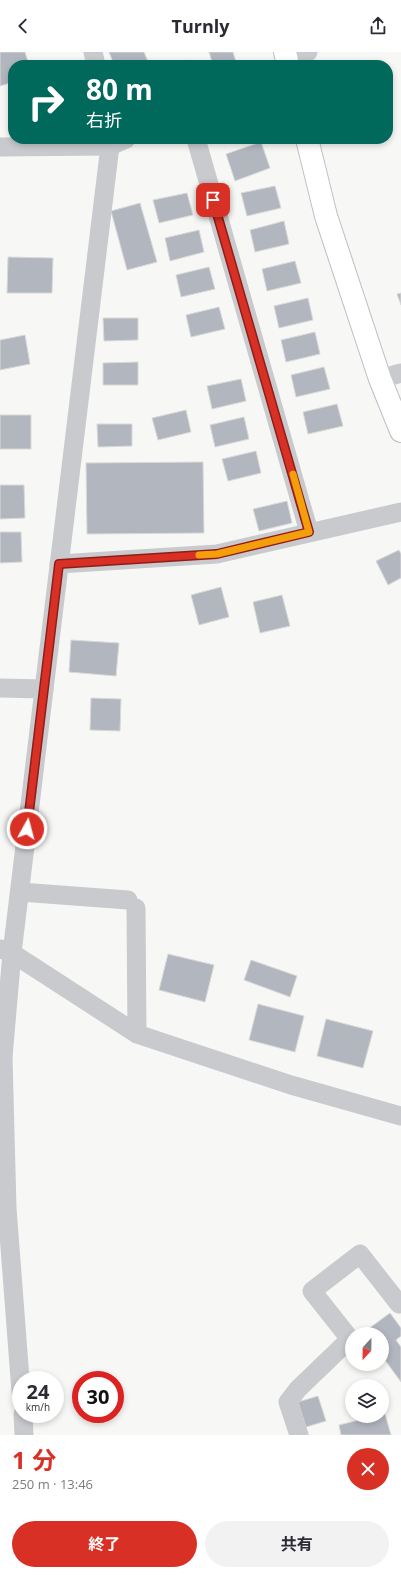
<!DOCTYPE html>
<html lang="ja">
<meta charset="utf-8">
<style>
:root{--surface:#fff;--page:#f2f2f3;--text:#2b2b33;--muted:#7c7c81;--accent:#d93025}
body{margin:0;font-family:"Open Sans","Noto Sans JP",sans-serif;background:var(--page);color:var(--text);height:100vh;display:flex;flex-direction:column;font-size:15px;white-space:nowrap}
*{box-sizing:border-box;margin:0}
p{font-size:13px;color:var(--muted)}
.icon{flex:none;width:22px;height:22px;fill:none;stroke:currentColor;stroke-width:2;stroke-linecap:round;stroke-linejoin:round}
.map{position:relative;height:1383px;overflow:hidden}
.details{display:flex;flex-direction:column;background:var(--surface);flex:1}
.details>*{flex:none}
.banner{position:absolute;left:8px;top:8px;width:385px;height:84px;border-radius:16px;box-shadow:0 2px 6px #0003;background:#00695c;color:#fff;overflow:hidden}
.needle{width:26px;rotate:202deg}
.buttons{position:absolute;left:345px;top:1275px;display:grid;gap:8px}
.buttons a{display:grid;place-items:center;width:44px;height:44px;border-radius:50%;background:var(--surface);box-shadow:0 2px 6px #0003;font-size:20px}
.speed{position:absolute;left:12px;top:1319px;display:flex;gap:8px;font-size:20px;font-weight:700;text-align:center}
.speed>*{display:grid;place-content:center;width:52px;height:52px;border-radius:50%;background:var(--surface);box-shadow:0 2px 6px #0003;line-height:1}
.speed small{font-size:10px;font-weight:400}
.speed .limit{border:6px solid #d22;background:#fff;color:#111}
.pin{position:absolute;display:grid;place-items:center;width:34px;height:34px;color:#fff;margin:-17px;border-radius:8px;box-shadow:0 2px 6px #0006}
.me{position:absolute;width:44px;margin:-22px;rotate:7deg;stroke-linejoin:round;filter:drop-shadow(0 0 3px #0008)}
.turn{display:flex;align-items:center;gap:14px;height:84px;padding:0 12px;font-size:18px}
.turn .icon{width:52px;height:52px;stroke-width:2.5}
.turn b{display:block;font-size:28px;line-height:34px}
.round{display:grid;place-items:center;flex:none;width:42px;height:42px;border-radius:21px;background:var(--page)}
.head{display:flex;align-items:center;justify-content:space-between;height:68px;padding:0 12px}
h1{font-size:24px;font-weight:700;line-height:30px;color:var(--accent)}
.button{display:flex;gap:8px;margin-top:auto;padding:8px 12px}
.button a{flex:1;height:46px;border-radius:24px;background:var(--accent);color:#fff;font-size:16px;font-weight:700;line-height:46px;text-align:center}
.button a+a{background:var(--page);color:var(--text)}
header{display:flex;justify-content:space-between;align-items:center;height:52px;padding:0 12px;background:var(--surface);font-size:18px;font-weight:700}
.map>svg:first-child{display:block}
</style>
<header><svg class="icon" aria-label="back" viewBox="0 0 24 24"><path d="M15 5l-7 7 7 7"/></svg>Turnly<svg class="icon" aria-label="share" viewBox="0 0 24 24"><path d="M12 15V3M7 8l5-5 5 5M5 13v7h14v-7"/></svg></header>
<div class="map">
<svg width="401" height="1383" viewBox="0 0 401 1383">
<rect width="100%" height="100%" fill="#f7f8f5"/>
<!-- building -->
<g fill="#b2b6bf" stroke="#d9d9d7">
<path d="M0 0H25L29 13H13V41L10 31 0 34Z"/>
<path d="M109 0H144L149 12 114 13Z"/>
<path d="M209 0H233L237 13H213Z"/>
<path d="M192 8 194 13H179Z"/>
<path d="M261 90 270 116 235 129 226 102Z"/>
<path d="M275 134 281 156 247 164 241 141Z"/>
<path d="M187 141 193 163 159 171 153 148Z"/>
<path d="M140 151 157 210 127 218 111 159Z"/>
<path d="M284 169 289 192 255 200 250 178Z"/>
<path d="M199 178 204 200 170 209 165 186Z"/>
<path d="M8 205 53 206 52 241H7Z"/>
<path d="M295 209 301 231 267 239 262 217Z"/>
<path d="M209 215 215 237 181 245 176 223Z"/>
<path d="M401 241V253L397 242Z"/>
<path d="M308 246 313 268 279 276 274 254Z"/>
<path d="M219 255 225 277 191 285 186 263Z"/>
<path d="M103 266H138V288L104 289Z"/>
<path d="M315 280 320 302 286 310 281 288Z"/>
<path d="M25 283 30 312 0 318V288Z"/>
<path d="M138 310V333H103V311Z"/>
<path d="M324 315 330 337 296 345 291 323Z"/>
<path d="M241 327 246 349 212 357 207 334Z"/>
<path d="M337 352 343 374 308 382 303 360Z"/>
<path d="M186 358 191 380 158 388 152 366Z"/>
<rect x="0" y="363" width="31" height="34"/>
<path d="M244 365 249 387 215 395 210 373Z"/>
<path d="M97 372H132V394L98 395Z"/>
<path d="M256 399 261 421 228 429 222 407Z"/>
<path d="M203 410 204 481 87 482 86 411Z"/>
<path d="M0 433H24L25 466 0 467Z"/>
<path d="M287 449 292 471 259 479 253 457Z"/>
<path d="M0 480H21L22 510 0 511Z"/>
<path d="M399 498 401 502V526L388 533 376 509Z"/>
<path d="M221 535 229 565 199 573 191 543Z"/>
<path d="M282 543 290 574 260 581 253 550Z"/>
<path d="M71 588 119 591 116 624 69 620Z"/>
<path d="M91 646 121 647 120 679 90 678Z"/>
<path d="M168 902 214 913 205 950 159 938Z"/>
<path d="M251 908 297 924 290 945 244 928Z"/>
<path d="M258 952 304 964 295 1000 249 988Z"/>
<path d="M326 967 373 979 363 1016 317 1004Z"/>
<path d="M390 1261 401 1276V1284L396 1288 401 1295V1330L382 1304V1282H366L364 1280Z"/>
<path d="M318 1344 326 1369 306 1375 298 1350Z"/>
<path d="M385 1362 391 1383H341L339 1373 376 1364H382V1363Z"/>
</g>
<g fill="none" stroke-linecap="round" stroke-linejoin="round">
<defs>
<g id="secondary">
<path d="M285 0 288 13"/>
<path d="M307 87 326 164 380 327 401 379"/>
</g>
</defs>
<!-- secondary casing -->
<use href="#secondary" stroke="#bcbec4" stroke-width="24"/>
<!-- street -->
<g stroke="#c8cace" stroke-width="19">
<path d="M93 0 96 13"/>
<path d="M286 5 308 0"/>
<path d="M196 87 309 480"/>
<path d="M0 95 110 94 126 87"/>
<path d="M380 327 401 321"/>
<path d="M59 512 217 502 401 460"/>
<path d="M0 636 44 637"/>
<path d="M20 840 128 848"/>
<path d="M136 856 137 982"/>
<path d="M1 897 12 901 137 982 291 1033 401 1064"/>
<path d="M21 1340 7 1156 3 1005 12 901 110 94 109 87"/>
<path d="M23 1362 24 1383"/>
<path d="M299 1383 288 1350 298 1337 350 1287 312 1239 360 1202 399 1252 401 1251"/>
</g>
<!-- secondary -->
<use href="#secondary" stroke="#fff" stroke-width="22"/>
</g>
<g fill="none" stroke-linecap="round" stroke-linejoin="round">
<defs>
<path id="route" d="M27 777 59 512 217 502 309 480 213 148"/>
</defs>
<!-- route casing -->
<use href="#route" stroke="#8d1f18" stroke-width="10"/>
<!-- route -->
<use href="#route" stroke="#d93025" stroke-width="7"/>
<!-- slow -->
<path stroke="#f59e0b" stroke-width="7" d="M199 503 217 502 309 480 293 422"/>
</g>
</svg>
<div class="buttons">
<a><svg class="needle" viewBox="-14 -14 28 28"><path d="M0-13l5 13h-10z" fill="#e53935"/><path d="M0 13l5-13h-10z" fill="#7c7c81"/></svg></a>
<a><svg class="icon" aria-label="layers" viewBox="0 0 24 24"><path d="M12 4l9 5-9 5-9-5zM3 14l9 5 9-5"/></svg></a>
</div>
<div class="speed"><div>24<small>km/h</small></div><div class="limit">30</div></div>
<div class="pin" style="left:213px;top:148px;background:#d93025"><svg class="icon" aria-label="arrive" viewBox="0 0 24 24"><path d="M6 21V4h12l-3 4 3 4H6"/></svg></div>
<svg class="me" style="left:27px;top:777px" viewBox="-20 -20 40 40"><circle r="17" fill="#d93025" stroke="#fff" stroke-width="3"/><path d="M0-11L8 9 0 5-8 9z" fill="#fff"/></svg>
<div class="banner">
<div class="turn"><svg class="icon" aria-label="right" viewBox="0 0 24 24"><path d="M7 20v-9h11M14 6l5 5-5 5"/></svg><div><b>80 m</b>右折</div></div>
</div>
</div>
<section class="details">
<div class="head"><div><h1>1 分</h1><p>250 m · 13:46</p></div><a class="round" style="background:#d93025;color:#fff"><svg class="icon" aria-label="close" viewBox="0 0 24 24"><path d="M6 6l12 12M18 6L6 18"/></svg></a></div>
<div class="button"><a>終了</a><a>共有</a></div>
</section>
